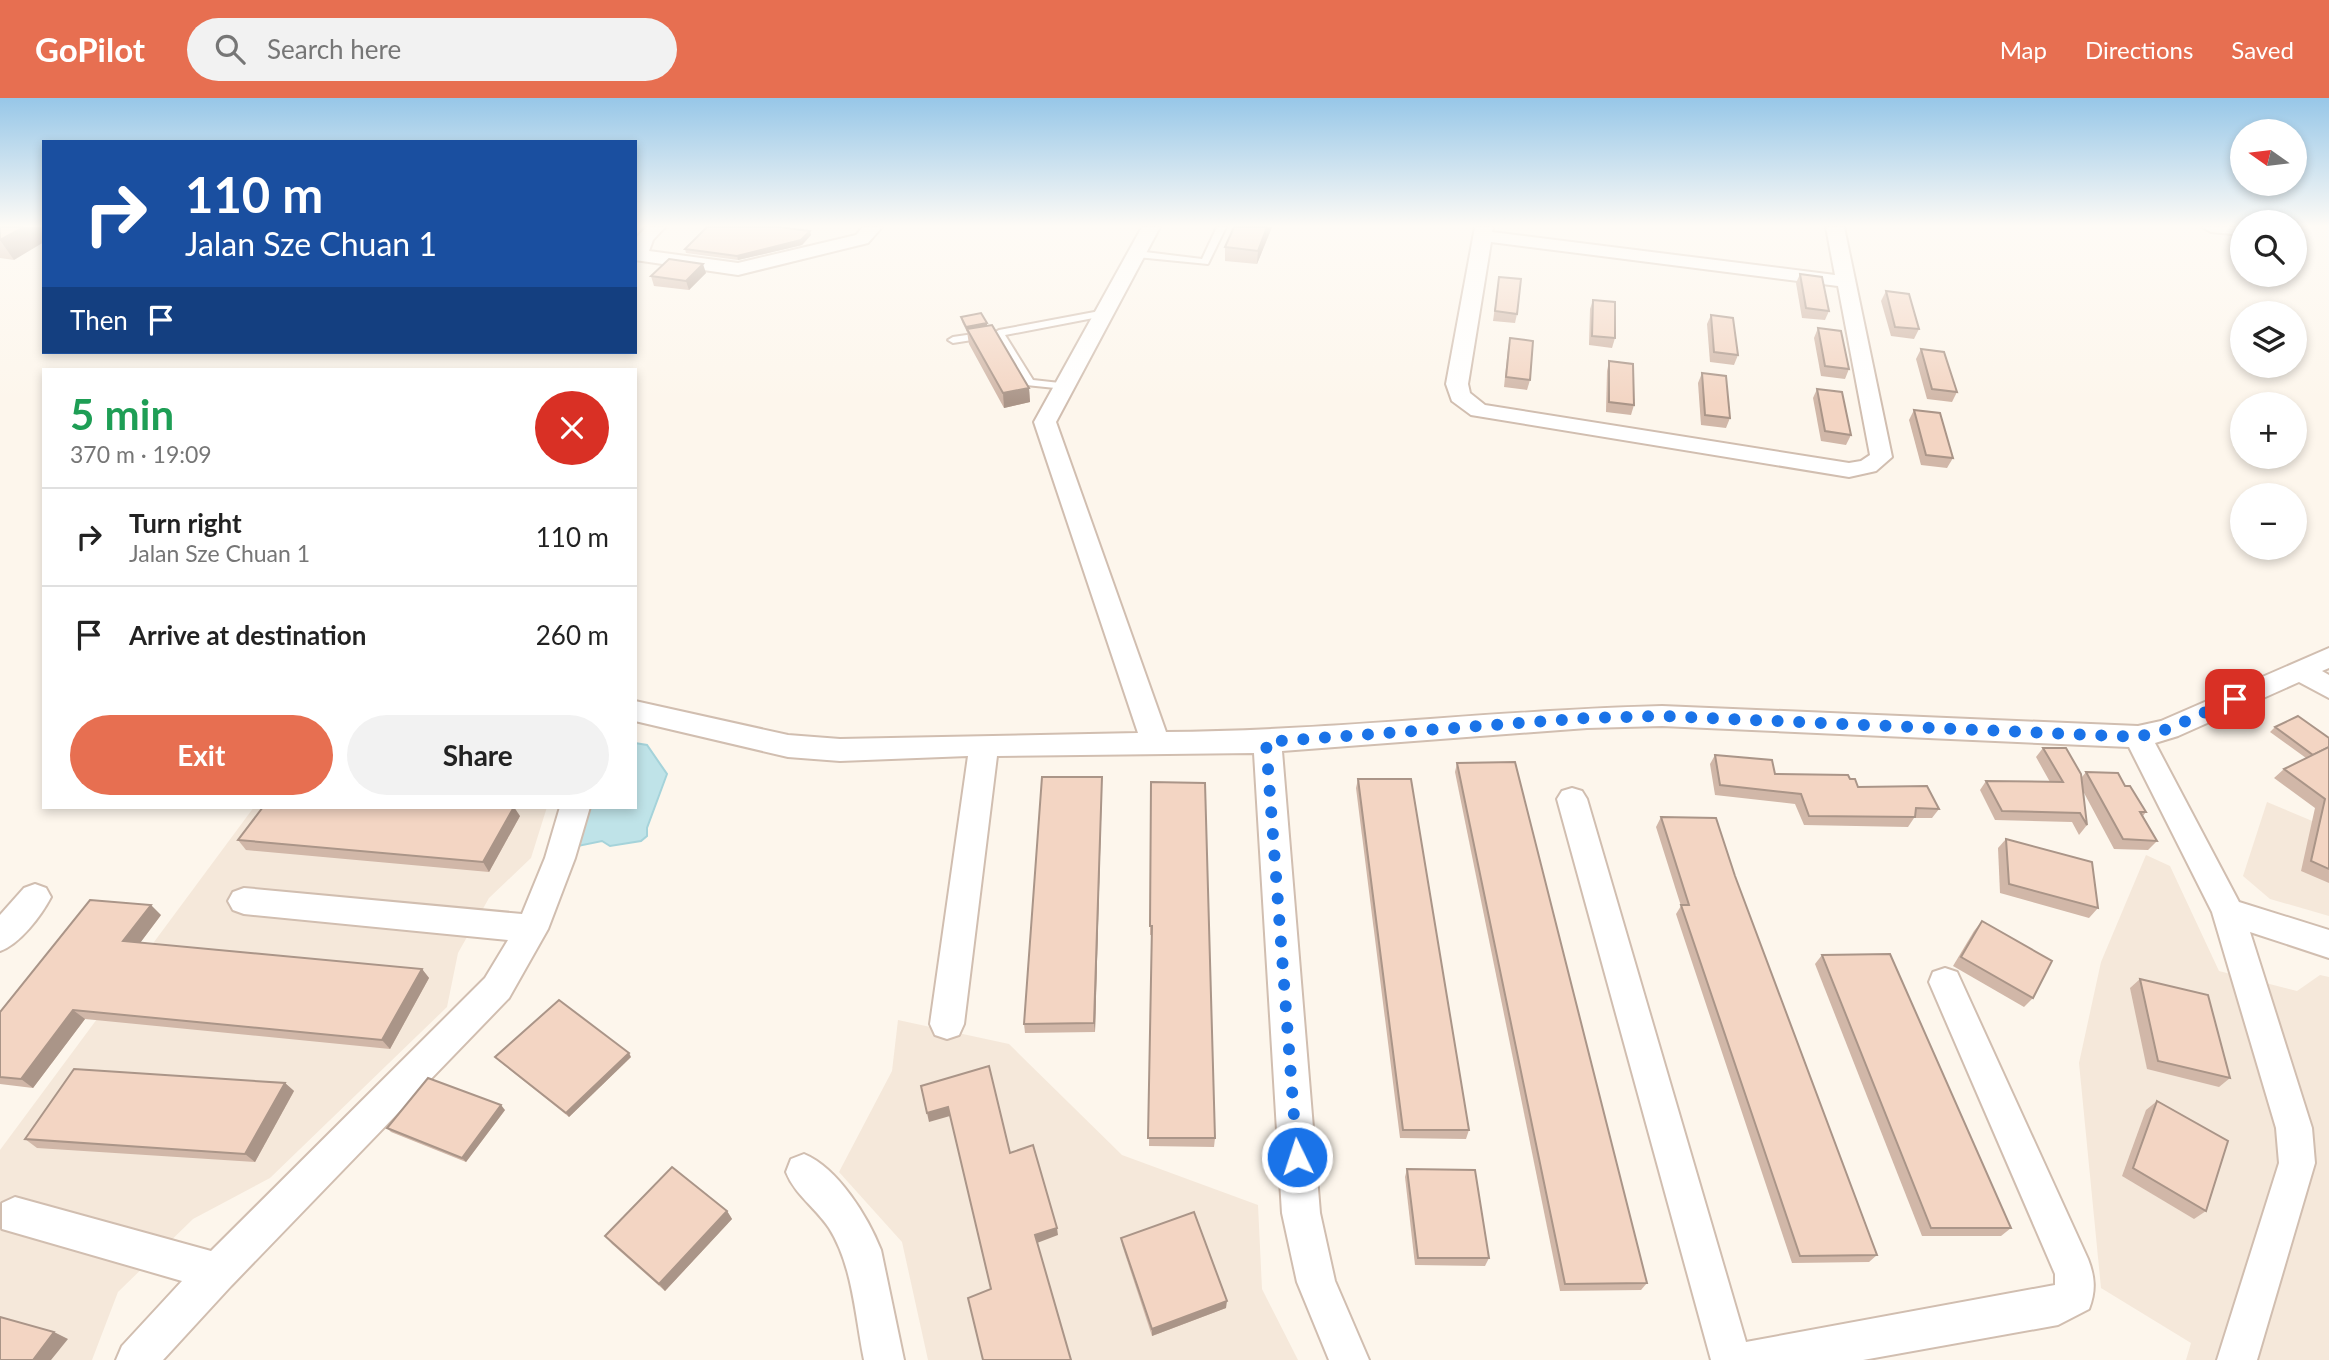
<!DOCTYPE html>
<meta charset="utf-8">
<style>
:root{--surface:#fff;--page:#f2f2f2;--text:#222;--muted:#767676;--line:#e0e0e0;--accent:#e76f51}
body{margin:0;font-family:Lato,sans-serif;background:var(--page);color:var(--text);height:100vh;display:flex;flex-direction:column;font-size:26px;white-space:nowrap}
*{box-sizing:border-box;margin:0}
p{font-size:23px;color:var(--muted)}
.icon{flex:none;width:38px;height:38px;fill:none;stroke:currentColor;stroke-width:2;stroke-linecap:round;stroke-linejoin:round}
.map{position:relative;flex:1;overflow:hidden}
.panel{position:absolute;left:42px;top:270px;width:595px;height:441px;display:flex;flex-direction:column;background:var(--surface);border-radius:0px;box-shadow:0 4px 10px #0003}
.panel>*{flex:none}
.top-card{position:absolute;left:42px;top:42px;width:595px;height:214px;border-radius:0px;box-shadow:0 4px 10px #0003;background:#1a4fa0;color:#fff;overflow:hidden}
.needle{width:46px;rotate:284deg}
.controls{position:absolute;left:2230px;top:21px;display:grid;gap:14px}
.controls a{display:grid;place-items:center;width:77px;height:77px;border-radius:50%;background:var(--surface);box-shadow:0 4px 10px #0003;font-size:35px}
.pin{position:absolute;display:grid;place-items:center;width:60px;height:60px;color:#fff;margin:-30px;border-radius:14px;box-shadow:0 4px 10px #0006}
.me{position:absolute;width:77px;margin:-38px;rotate:356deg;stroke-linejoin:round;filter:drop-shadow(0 0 5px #0008)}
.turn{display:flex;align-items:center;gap:24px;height:147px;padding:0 28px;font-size:32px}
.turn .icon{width:91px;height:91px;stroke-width:2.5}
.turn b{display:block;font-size:49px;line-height:60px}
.then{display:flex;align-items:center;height:66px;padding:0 28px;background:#0003;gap:14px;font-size:26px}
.round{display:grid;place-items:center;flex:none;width:74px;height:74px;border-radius:37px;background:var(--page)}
.summary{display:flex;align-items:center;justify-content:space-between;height:119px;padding:0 28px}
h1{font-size:42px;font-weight:700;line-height:52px;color:#1e9e55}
.cta{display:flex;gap:14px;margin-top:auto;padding:14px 28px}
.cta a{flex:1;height:80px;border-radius:42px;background:var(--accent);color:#fff;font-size:28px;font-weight:700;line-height:80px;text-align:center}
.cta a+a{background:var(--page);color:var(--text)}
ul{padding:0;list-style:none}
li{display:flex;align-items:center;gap:21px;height:98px;padding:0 28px;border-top:2px solid var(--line)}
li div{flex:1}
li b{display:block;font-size:26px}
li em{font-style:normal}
header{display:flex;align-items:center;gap:42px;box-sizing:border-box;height:98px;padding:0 35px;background:var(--accent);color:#fff}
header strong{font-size:33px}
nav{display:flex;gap:38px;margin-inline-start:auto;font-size:24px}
.search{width:490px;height:63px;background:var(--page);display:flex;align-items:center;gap:18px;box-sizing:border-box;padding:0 24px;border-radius:38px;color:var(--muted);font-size:26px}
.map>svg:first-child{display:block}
</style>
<header>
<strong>GoPilot</strong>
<div class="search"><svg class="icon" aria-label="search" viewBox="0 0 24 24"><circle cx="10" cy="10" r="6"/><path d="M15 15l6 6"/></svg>Search here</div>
<nav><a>Map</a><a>Directions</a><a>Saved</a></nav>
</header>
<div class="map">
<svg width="2329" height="1262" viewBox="0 0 2329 1262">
<rect width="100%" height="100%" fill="#fdf6ec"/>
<!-- residential -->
<g fill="#f5e8da">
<path d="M2267 704 2329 730V818L2270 801 2243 778Z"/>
<path d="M254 709H547L531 760 489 800 458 855 447 909 270 1080 193 1121 118 1194 92 1262H0V1052Z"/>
<path d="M2146 757 2170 768 2219 873 2297 893 2320 877 2329 879V1262H2186L2191 1245 2101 1190 2079 965 2101 864Z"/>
<path d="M898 922 1009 946 1122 1057 1258 1107 1262 1191 1298 1262H928L902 1144 839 1074 892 973Z"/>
</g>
<!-- water -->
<path fill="#bfe3e8" stroke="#a5d3da" stroke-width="2" d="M635 645 647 647 667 676 647 730V738L641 743 610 748 602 743 578 748 590 709H635Z"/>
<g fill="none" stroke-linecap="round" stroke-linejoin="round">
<defs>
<g id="lane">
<path d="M1217 129H1226L1208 166 1137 159 1132 156 1137 153 1202 161Z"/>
<path d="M1105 212 1110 215 1109 217 1005 237 1033 282 1069 286 1070 288 1065 291 1026 287 994 235 999 232Z"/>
<path d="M987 234 992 237 991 239 953 245 948 242 953 239Z"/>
</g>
<g id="street">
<path d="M646 129H665L653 142 649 153 738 165 856 137 863 129H882L868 145 738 177 635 162V141Z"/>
<path d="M1142 129H1160L1056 324 1166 634C1332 633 1496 612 1662 608L2138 628 2161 623 2329 550V570L2322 573 2329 577V600L2299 584 2178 638 2155 645 2239 804 2329 832V860L2250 834 2312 1030 2315 1065 2257 1262H2217L2279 1065 2276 1030 2212 814 2129 649 1662 628 1587 630 1282 653 1320 1115 1335 1183 1369 1262H1329L1297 1184 1282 1115 1254 655 997 658 964 926 959 937 947 941 935 937 930 926 968 658 840 663 788 659 635 623V603L788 637 840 641 1138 635 1034 324Z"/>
<path d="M1475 129H1493L1492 134 1835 177 1826 129H1844L1892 359 1876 373 1849 379 1471 317 1452 303 1446 286ZM1491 144 1838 188 1870 357 1861 363 1849 365 1485 307 1470 295 1468 286Z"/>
<path d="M2202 129H2242V137L2211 134Z"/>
<path d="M1572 690 1582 693 1587 701 1746 1244 2055 1187V1176L1929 884 1933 874 1945 870 1957 874 2088 1161C2095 1179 2096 1193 2089 1211L2058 1227 1863 1262H1711L1557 701 1562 693Z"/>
<path d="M560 709H590L575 760 548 831 509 900 231 1188 163 1262H116L122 1248 182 1183 2 1131V1105L15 1099 211 1153 485 880 508 842 244 816 233 812 228 803 233 794 244 790 522 816 545 760Z"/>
<path d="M35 786 46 790 51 799C41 818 20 846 0 853V817L24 790Z"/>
<path d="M804 1056C838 1070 868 1119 881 1152L904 1262H864C855 1218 853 1168 829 1130 816 1110 795 1097 786 1074L791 1061Z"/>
</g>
</defs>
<!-- lane casing -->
<use href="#lane" stroke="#d1beb0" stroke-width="4"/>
<!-- street casing -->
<use href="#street" stroke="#d1beb0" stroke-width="4"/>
<!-- lane -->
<use href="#lane" fill="#fff" fill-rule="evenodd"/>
<!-- street -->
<use href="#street" fill="#fff" fill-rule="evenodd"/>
</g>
<!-- wall -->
<g fill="#d1b7a8">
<path d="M0 129 14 162 0 160Z"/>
<path d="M1234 129H1272L1257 166 1225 163V149Z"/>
<path d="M811 137 802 147 738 162 686 155 685 151Z"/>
<path d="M706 175 689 192 654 188 651 178Z"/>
<path d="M1800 176 1829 213 1825 222 1802 220 1796 185Z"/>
<path d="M1499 179 1517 216 1515 225 1493 223Z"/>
<path d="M1886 193 1919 231 1914 241 1891 238 1881 203Z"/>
<path d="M1593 202 1615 240 1612 250 1589 247 1590 211Z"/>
<path d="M1711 217 1738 257 1734 267 1710 264 1707 226Z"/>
<path d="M961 219 987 225V228L1029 290 1030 304 1004 310 969 246 967 234 962 224Z"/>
<path d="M1818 230 1849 271 1845 281 1821 278 1814 240Z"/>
<path d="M1510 240 1530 282 1527 292 1504 289 1508 250Z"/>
<path d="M1921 251 1957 294 1952 304 1927 301 1916 261Z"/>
<path d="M1609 263 1634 307 1631 317 1606 314 1607 273Z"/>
<path d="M1702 275 1730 320 1726 330 1701 327 1698 285Z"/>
<path d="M1817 291 1851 337 1846 347 1821 343 1813 300Z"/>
<path d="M1914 312 1953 360 1947 370 1921 367 1909 322Z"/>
<path d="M2275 629 2329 640V785L2301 773 2315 710 2274 680 2284 671 2306 660 2270 634Z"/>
<path d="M2043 650 2082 679 2086 674 2125 688 2146 714 2143 718 2157 743 2148 752 2114 751 2083 693 2087 727 2079 737 2072 724 1995 722 1980 692 1986 683 2050 684 2036 659Z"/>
<path d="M1715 657 1775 676 1850 681 1858 689 1939 711 1932 720H1914L1908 729 1804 727 1795 706 1715 697 1710 666Z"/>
<path d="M1457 665 1647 1185 1641 1192 1560 1193 1455 674Z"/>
<path d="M1102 679 1095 934 1025 935 1024 926Z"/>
<path d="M1358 681 1469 1032 1466 1041 1400 1040 1356 690Z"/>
<path d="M1151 684 1215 1040 1214 1049 1149 1048 1152 837H1150V828Z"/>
<path d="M520 718 489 774 246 752 238 742Z"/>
<path d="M1661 719 1735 778 1877 1157 1869 1164 1792 1165 1676 816 1681 808 1656 729Z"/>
<path d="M2006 741 2098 810 2089 820 2000 795 1998 750Z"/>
<path d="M161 817 140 845 422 871 429 880 390 951 85 921 33 990 0 986V914Z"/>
<path d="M1982 823 2033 900 2024 909 1953 868 1974 833Z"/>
<path d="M1822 857 2011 1130 2001 1138H1922L1815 866Z"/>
<path d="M2140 881 2230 980 2219 989 2147 971 2130 890Z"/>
<path d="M495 959H631L569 1019 499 963Z"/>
<path d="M285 985 294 993 255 1064 37 1050 25 1041Z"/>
<path d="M2157 1003 2206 1113 2194 1121 2122 1078 2146 1012Z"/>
<path d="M505 1012 466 1064 391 1034 387 1030Z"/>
<path d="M1407 1071 1489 1160 1485 1168 1415 1167 1405 1079Z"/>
<path d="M727 1113 732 1121 665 1193 612 1146 605 1138Z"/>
<path d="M1121 1140 1226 1210 1152 1238 1122 1147Z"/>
</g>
<!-- shaded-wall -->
<g fill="#aa9588">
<path d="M24 129H44V144L14 162 0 142Z"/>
<path d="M1267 129H1272L1257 166 1258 153Z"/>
<path d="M810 133 811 137 802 147 738 162 737 158Z"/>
<path d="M703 166 706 175 689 192 686 183Z"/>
<path d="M987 225V230L967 231V234L966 229Z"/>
<path d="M1029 290 1030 304 1004 310 1003 295Z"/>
<path d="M1102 679V689L1095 934 1094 925Z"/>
<path d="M514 709 520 718 489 774 483 764Z"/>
<path d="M151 807 161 817 134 853 123 843Z"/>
<path d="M422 871 429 880 390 951 382 942Z"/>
<path d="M73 912 85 921 33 990 21 981Z"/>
<path d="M629 955 631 959 569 1019 566 1015Z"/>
<path d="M285 985 294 993 255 1064 245 1056Z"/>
<path d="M501 1007 505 1012 466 1064 462 1060Z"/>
<path d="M948 1009 950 1018 929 1024 927 1015Z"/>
<path d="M727 1113 732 1121 665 1193 659 1186Z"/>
<path d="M1057 1130 1058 1137 1037 1145 1035 1137Z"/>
<path d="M1227 1203 1226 1210 1152 1238V1231Z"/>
<path d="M54 1234 68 1241 51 1262H33Z"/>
</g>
<!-- building -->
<g fill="#f3d5c3" stroke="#aa9588" stroke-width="2">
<path d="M0 129H24L0 142Z"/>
<path d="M707 129H779L810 133 801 142 737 158 685 151Z"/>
<path d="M1234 129H1267L1258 153 1225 149Z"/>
<path d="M669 161 703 166 686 183 651 178Z"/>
<path d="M1800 176 1822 179 1829 213 1806 210Z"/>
<path d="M1499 179 1521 181 1517 216 1495 213Z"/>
<path d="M1886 193 1909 196 1919 231 1895 229Z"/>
<path d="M1593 202 1615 204V240L1592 238Z"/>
<path d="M981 215 987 225 966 229 961 219Z"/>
<path d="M1711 217 1733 220 1738 257 1714 254Z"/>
<path d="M992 227 1029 290 1003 295 967 231Z"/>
<path d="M1818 230 1841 233 1849 271 1825 268Z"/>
<path d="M1510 240 1533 243 1530 282 1506 279Z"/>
<path d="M1921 251 1944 254 1957 294 1932 291Z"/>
<path d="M1609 263 1633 266 1634 307 1609 304Z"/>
<path d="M1702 275 1726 278 1730 320 1705 317Z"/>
<path d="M1817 291 1842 294 1851 337 1825 333Z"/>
<path d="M1914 312 1940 315 1953 360 1926 357Z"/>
<path d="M2298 618 2329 640V649L2313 657 2275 629Z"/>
<path d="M2329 649V771L2311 763 2325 701 2284 671Z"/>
<path d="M2043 650H2066L2081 676 2087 727 2080 715 2002 713 1986 683 2063 684Z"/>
<path d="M1715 657 1772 662 1775 676 1848 677 1850 681H1855L1858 689 1927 688 1939 711 1916 710 1915 719 1809 718 1801 696 1720 687Z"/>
<path d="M1515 664 1647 1185 1565 1186 1457 665Z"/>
<path d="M2086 674 2118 675 2125 688H2130L2146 714H2140L2157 743 2123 741Z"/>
<path d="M1042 679H1102L1094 925 1024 926Z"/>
<path d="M1358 681H1411L1469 1032H1403Z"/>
<path d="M1151 684 1205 685 1215 1040H1148L1152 828H1150Z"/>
<path d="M263 709H514L483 764 238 742Z"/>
<path d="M1661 719 1716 720 1735 778 1877 1157 1800 1158 1681 807H1689Z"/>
<path d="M2006 741 2092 764 2098 810 2009 786Z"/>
<path d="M90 802 151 807 123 843 422 871 382 942 73 912 21 981 0 979V914Z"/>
<path d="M1982 823 2052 863 2033 900 1961 859Z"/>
<path d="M1890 856 2011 1130H1931L1822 857Z"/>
<path d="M2140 881 2208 897 2230 980 2158 963Z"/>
<path d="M559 902 629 955 566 1015 495 959Z"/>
<path d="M989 968 1010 1055 1033 1047 1057 1130 1035 1137 1071 1262H983L968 1200 991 1191 948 1009 927 1015 921 988Z"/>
<path d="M74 971 285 985 245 1056 25 1041Z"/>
<path d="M428 980 501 1007 462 1060 387 1030Z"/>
<path d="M2157 1003 2228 1043 2206 1113 2133 1070Z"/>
<path d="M672 1069 727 1113 659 1186 605 1138Z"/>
<path d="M1407 1071 1475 1072 1489 1160H1418Z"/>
<path d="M1194 1114 1227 1203 1152 1231 1121 1140Z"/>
<path d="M0 1219 54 1234 33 1262H0Z"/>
</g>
<!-- sky -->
<linearGradient id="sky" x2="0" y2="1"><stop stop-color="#97c7e8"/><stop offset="0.42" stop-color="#fefbf6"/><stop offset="1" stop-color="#fefbf6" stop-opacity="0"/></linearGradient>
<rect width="2329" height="305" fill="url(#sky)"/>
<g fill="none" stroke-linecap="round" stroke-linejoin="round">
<!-- route -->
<path stroke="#1a73e8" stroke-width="12" stroke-dasharray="0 21.6" d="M1297 1059 1266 644 1587 620 1662 618 2138 639 2168 631 2235 601"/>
</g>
</svg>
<div class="controls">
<a><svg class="needle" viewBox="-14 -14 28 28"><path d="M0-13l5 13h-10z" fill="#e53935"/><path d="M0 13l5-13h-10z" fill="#767676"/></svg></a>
<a><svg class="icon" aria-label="search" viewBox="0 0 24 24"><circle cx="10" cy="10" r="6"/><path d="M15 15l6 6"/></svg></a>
<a><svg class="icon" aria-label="layers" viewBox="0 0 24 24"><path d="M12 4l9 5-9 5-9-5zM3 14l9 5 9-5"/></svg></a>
<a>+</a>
<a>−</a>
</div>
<div class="pin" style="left:2235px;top:601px;background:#d93025"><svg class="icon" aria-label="arrive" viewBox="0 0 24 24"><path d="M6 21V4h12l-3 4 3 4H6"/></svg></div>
<svg class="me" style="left:1297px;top:1059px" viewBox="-20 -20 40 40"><circle r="17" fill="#1a73e8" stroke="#fff" stroke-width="3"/><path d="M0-11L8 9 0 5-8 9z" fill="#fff"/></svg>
<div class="top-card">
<div class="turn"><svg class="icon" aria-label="right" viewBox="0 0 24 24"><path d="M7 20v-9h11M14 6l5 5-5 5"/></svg><div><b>110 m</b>Jalan Sze Chuan 1</div></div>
<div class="then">Then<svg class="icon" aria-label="arrive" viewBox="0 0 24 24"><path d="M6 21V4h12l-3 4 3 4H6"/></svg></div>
</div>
<section class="panel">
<div class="summary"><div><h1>5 min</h1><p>370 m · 19:09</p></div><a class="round" style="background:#d93025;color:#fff"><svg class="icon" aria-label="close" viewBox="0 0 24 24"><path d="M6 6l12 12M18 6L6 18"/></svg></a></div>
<ul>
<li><svg class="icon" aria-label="right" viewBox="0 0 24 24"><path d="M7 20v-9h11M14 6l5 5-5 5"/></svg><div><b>Turn right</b><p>Jalan Sze Chuan 1</p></div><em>110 m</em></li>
<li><svg class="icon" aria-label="arrive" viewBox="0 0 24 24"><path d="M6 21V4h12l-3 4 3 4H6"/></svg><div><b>Arrive at destination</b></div><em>260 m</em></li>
</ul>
<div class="cta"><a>Exit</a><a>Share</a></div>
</section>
</div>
